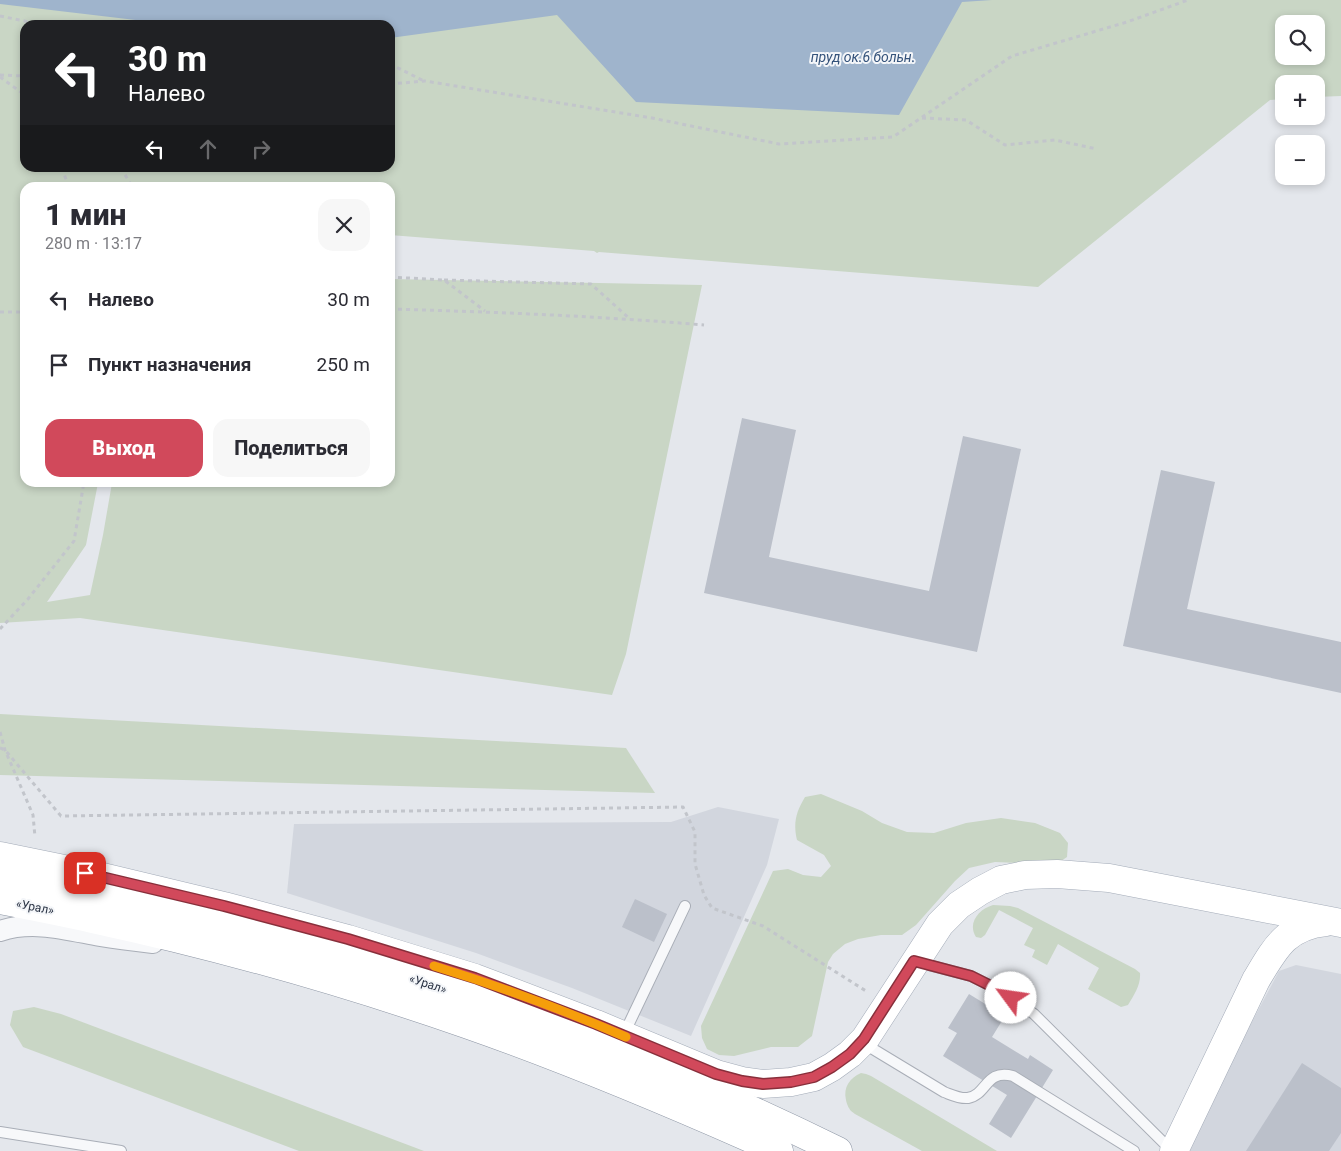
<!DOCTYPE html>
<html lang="ru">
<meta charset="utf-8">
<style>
:root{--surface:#fff;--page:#f7f7f7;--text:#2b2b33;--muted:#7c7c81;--accent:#d1495b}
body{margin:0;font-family:Roboto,sans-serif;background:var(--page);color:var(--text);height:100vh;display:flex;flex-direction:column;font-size:19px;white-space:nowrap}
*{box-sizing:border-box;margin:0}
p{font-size:16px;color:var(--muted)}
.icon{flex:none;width:28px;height:28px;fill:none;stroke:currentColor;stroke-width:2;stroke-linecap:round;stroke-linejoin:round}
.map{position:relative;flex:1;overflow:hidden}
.panel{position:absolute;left:20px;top:182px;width:375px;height:305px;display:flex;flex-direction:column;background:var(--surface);border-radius:15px;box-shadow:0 2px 8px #0003}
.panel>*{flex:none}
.top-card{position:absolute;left:20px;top:20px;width:375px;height:152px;border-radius:15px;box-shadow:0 2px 8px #0003;background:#202124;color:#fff;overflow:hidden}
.buttons{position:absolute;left:1275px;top:15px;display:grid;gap:10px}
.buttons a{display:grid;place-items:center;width:50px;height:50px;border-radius:10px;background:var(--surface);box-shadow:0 2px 8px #0003;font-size:25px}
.pin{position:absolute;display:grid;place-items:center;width:42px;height:42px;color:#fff;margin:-21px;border-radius:10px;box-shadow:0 2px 8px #0006}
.me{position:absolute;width:55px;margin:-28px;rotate:301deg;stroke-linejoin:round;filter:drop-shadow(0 0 4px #0008)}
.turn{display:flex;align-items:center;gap:18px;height:105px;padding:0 25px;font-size:22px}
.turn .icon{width:65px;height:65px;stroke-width:2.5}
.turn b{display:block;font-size:35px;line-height:42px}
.lanes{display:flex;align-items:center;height:48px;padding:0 25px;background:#0003;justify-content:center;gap:25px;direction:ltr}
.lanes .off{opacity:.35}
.round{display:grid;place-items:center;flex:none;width:52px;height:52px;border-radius:15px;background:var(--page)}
.overview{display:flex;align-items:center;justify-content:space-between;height:85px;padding:0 25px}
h1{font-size:30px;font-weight:800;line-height:38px}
.action{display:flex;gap:10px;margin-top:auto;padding:10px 25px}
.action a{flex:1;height:58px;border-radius:15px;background:var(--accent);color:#fff;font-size:20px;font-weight:800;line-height:58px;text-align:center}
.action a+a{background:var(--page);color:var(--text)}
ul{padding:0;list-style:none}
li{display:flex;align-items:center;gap:15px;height:65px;padding:0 25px}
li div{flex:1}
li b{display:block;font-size:19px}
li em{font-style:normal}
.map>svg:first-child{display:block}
</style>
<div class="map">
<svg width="1341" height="1151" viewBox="0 0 1341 1151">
<rect width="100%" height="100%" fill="#e4e7ec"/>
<!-- built -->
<g fill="#d2d6de">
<path d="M718 807 779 819 767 865 691 1036 572 988 476 953 287 893 294 824 671 822Z"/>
<path d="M1296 965 1341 974V1151H1183L1279 971Z"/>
</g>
<!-- green -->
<g fill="#c9d6c5" fill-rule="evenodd">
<path d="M0 0H1341V96L1316 97V84H1284V99L1270 100 1038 287 599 252 597 253 594 251 390 235V188H25V482L98 483 86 545 47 602 90 595 103 535 112 483 390 482V279L702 285 626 654 612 695 80 618 0 623ZM1284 24H1316V56H1284ZM25 25H390V168H25Z"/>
<path d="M0 714 626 748 655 793 0 775Z"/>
<path d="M821 794 862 811 882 823 907 832 934 833 966 823 1001 818 1035 823 1060 833 1068 843 1067 857 1058 863 1038 864 995 862 969 868 955 881 916 925 902 935H881L858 939 845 944 833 954 828 962 812 1036 798 1047H771L734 1056 719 1055 707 1049 702 1038 701 1026 773 871 788 869 803 875 821 877 831 866 824 855 797 840C793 823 796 812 805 797Z"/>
<path d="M993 905 1010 906 1018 908 1135 969 1140 973C1141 985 1134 995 1128 1005L1121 1007 1088 989 1099 968 1058 944 1047 965 1032 957 1035 950 1024 945 1033 928 999 910 985 935 981 938 976 937C967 923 979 909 993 905Z"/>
<path d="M34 1007 61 1014 424 1151H299L23 1047 10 1025 13 1011Z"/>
<path d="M861 1073 866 1074 871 1076 997 1151H922L855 1114C853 1112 850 1111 849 1108 848 1107 846 1101 846 1100 843 1087 850 1078 861 1073Z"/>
</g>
<!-- water -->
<path fill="#9fb4cc" d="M0 0H992L962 2 899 115 636 102 557 15 390 38V25H178L0 4Z"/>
<!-- building -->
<g fill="#bbc0ca">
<path d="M742 418 796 430 769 557 929 591 963 436 1021 449 977 652 704 593Z"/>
<path d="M1161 470 1215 482 1187 609 1341 642V693L1123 646Z"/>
<path d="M635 899 667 914 654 942 622 927Z"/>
<path d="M969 994 1005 1016 992 1037 1028 1059 1030 1055 1053 1070 1011 1138 989 1124 1007 1095 943 1056 957 1033 948 1028Z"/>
<path d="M1302 1063 1341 1088V1133L1329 1151H1246Z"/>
</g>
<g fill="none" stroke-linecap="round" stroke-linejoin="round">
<defs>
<g id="lane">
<path d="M917 962 971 976 999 990 1034 1014 1172 1151"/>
<path d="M624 1034 685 906"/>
<path d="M863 1043 944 1092C952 1095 960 1099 968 1098 988 1094 985 1069 1013 1076L1134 1151"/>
<path d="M0 1132 121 1151"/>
</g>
<path id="street" d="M0 931C33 920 67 930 100 936 118 939 135 941 153 943"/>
<g id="primary">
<path d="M0 856 103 877 224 906 348 939 475 978 596 1024 716 1074 742 1081 763 1084 791 1082 814 1077 832 1067 850 1054 865 1039 940 924 959 905 980 891 1001 880 1025 875 1057 874 1109 878 1341 923"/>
<path d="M1174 1151 1256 980C1275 948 1286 926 1326 922"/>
</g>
<g id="highway">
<path d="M0 874C74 889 148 904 222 923 434 979 641 1054 838 1151"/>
<path d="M0 900C31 906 62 912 93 919 218 946 345 982 466 1024 572 1061 676 1105 779 1151"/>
</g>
</defs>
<!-- lane casing -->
<use href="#lane" stroke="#a9aeb7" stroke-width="12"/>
<!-- street casing -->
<use href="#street" stroke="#a9aeb7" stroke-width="22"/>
<!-- primary casing -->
<use href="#primary" stroke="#a3abb8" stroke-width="29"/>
<!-- highway casing -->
<use href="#highway" stroke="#8b94a3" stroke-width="29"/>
<!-- path -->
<g stroke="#c2c5cb" stroke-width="3" stroke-dasharray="4 4" stroke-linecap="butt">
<path d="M0 16 44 25"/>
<path d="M390 64 424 81"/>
<path d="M0 75 25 76"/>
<path d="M0 77 25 95"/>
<path d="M390 84 425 81 652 118 779 144 893 137 1012 56 1127 22 1188 0"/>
<path d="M922 118 966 120 1005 145 1055 140 1097 149"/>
<path d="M62 168 69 188"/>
<path d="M121 168 133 188"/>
<path d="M390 277 444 280 485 311"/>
<path d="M444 280 591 284 630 319"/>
<path d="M390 309C495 312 599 316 704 325"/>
<path d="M0 312H25"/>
<path d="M0 629 28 599 74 541 84 482"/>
<path d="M0 732 5 750 33 815 35 837"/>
<path d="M0 748 5 750 61 816 683 807 695 832V864L704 895 712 908 763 926 866 991"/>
</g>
<!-- lane -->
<use href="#lane" stroke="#f7f8fa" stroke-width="10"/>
<!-- street -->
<use href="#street" stroke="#f7f8fa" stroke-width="20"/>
<!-- primary -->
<use href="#primary" stroke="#fff" stroke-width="28"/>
<!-- highway -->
<use href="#highway" stroke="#fff" stroke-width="28"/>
</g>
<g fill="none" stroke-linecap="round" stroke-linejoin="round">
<defs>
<path id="route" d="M85 873 224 906 348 939 475 978 596 1024 716 1074 742 1081 763 1084 791 1082 814 1077 832 1067 850 1054 864 1039 914 961 971 976 999 990 1011 998"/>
</defs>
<!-- route casing -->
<use href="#route" stroke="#882f3b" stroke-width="12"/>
<!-- route -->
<use href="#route" stroke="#d1495b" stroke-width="9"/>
<!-- slow -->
<path stroke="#f59e0b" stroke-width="9" d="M434 966C499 986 564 1010 626 1037"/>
</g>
<g text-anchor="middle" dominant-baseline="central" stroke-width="4" stroke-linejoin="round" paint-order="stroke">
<!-- street labels -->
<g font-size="12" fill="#2b3445" stroke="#f4f6f9">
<text transform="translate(35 907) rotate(11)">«Урал»</text>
<text transform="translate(428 984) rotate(18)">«Урал»</text>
</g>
<!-- water labels -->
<g font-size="14" font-style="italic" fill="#34527a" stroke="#f4f6f9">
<text x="863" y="57">пруд ок.6 больн.</text>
</g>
</g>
</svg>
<div class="buttons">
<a><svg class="icon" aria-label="search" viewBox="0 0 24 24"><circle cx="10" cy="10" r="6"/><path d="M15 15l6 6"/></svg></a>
<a>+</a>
<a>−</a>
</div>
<div class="pin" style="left:85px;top:873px;background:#d93025"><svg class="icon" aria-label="arrive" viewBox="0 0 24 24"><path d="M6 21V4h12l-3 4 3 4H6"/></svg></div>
<svg class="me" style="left:1011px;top:998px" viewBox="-20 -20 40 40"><circle r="19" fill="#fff"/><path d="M0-13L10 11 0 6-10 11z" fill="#d1495b"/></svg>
<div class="top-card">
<div class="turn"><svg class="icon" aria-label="left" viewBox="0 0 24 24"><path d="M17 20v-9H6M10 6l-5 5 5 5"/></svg><div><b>30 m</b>Налево</div></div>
<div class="lanes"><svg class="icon" aria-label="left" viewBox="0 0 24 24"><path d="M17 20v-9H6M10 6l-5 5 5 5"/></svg><svg class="icon off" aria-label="ahead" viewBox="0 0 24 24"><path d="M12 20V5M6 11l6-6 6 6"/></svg><svg class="icon off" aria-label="right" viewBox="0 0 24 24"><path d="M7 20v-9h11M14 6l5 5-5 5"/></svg></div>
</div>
<section class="panel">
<div class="overview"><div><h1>1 мин</h1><p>280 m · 13:17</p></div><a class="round"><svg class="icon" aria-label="close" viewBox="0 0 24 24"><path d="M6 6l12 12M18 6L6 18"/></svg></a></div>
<ul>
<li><svg class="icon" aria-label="left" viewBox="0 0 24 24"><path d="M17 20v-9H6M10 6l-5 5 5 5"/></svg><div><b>Налево</b></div><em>30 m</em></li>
<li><svg class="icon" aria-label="arrive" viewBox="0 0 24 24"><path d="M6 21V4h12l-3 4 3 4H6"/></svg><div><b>Пункт назначения</b></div><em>250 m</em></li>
</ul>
<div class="action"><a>Выход</a><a>Поделиться</a></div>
</section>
</div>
